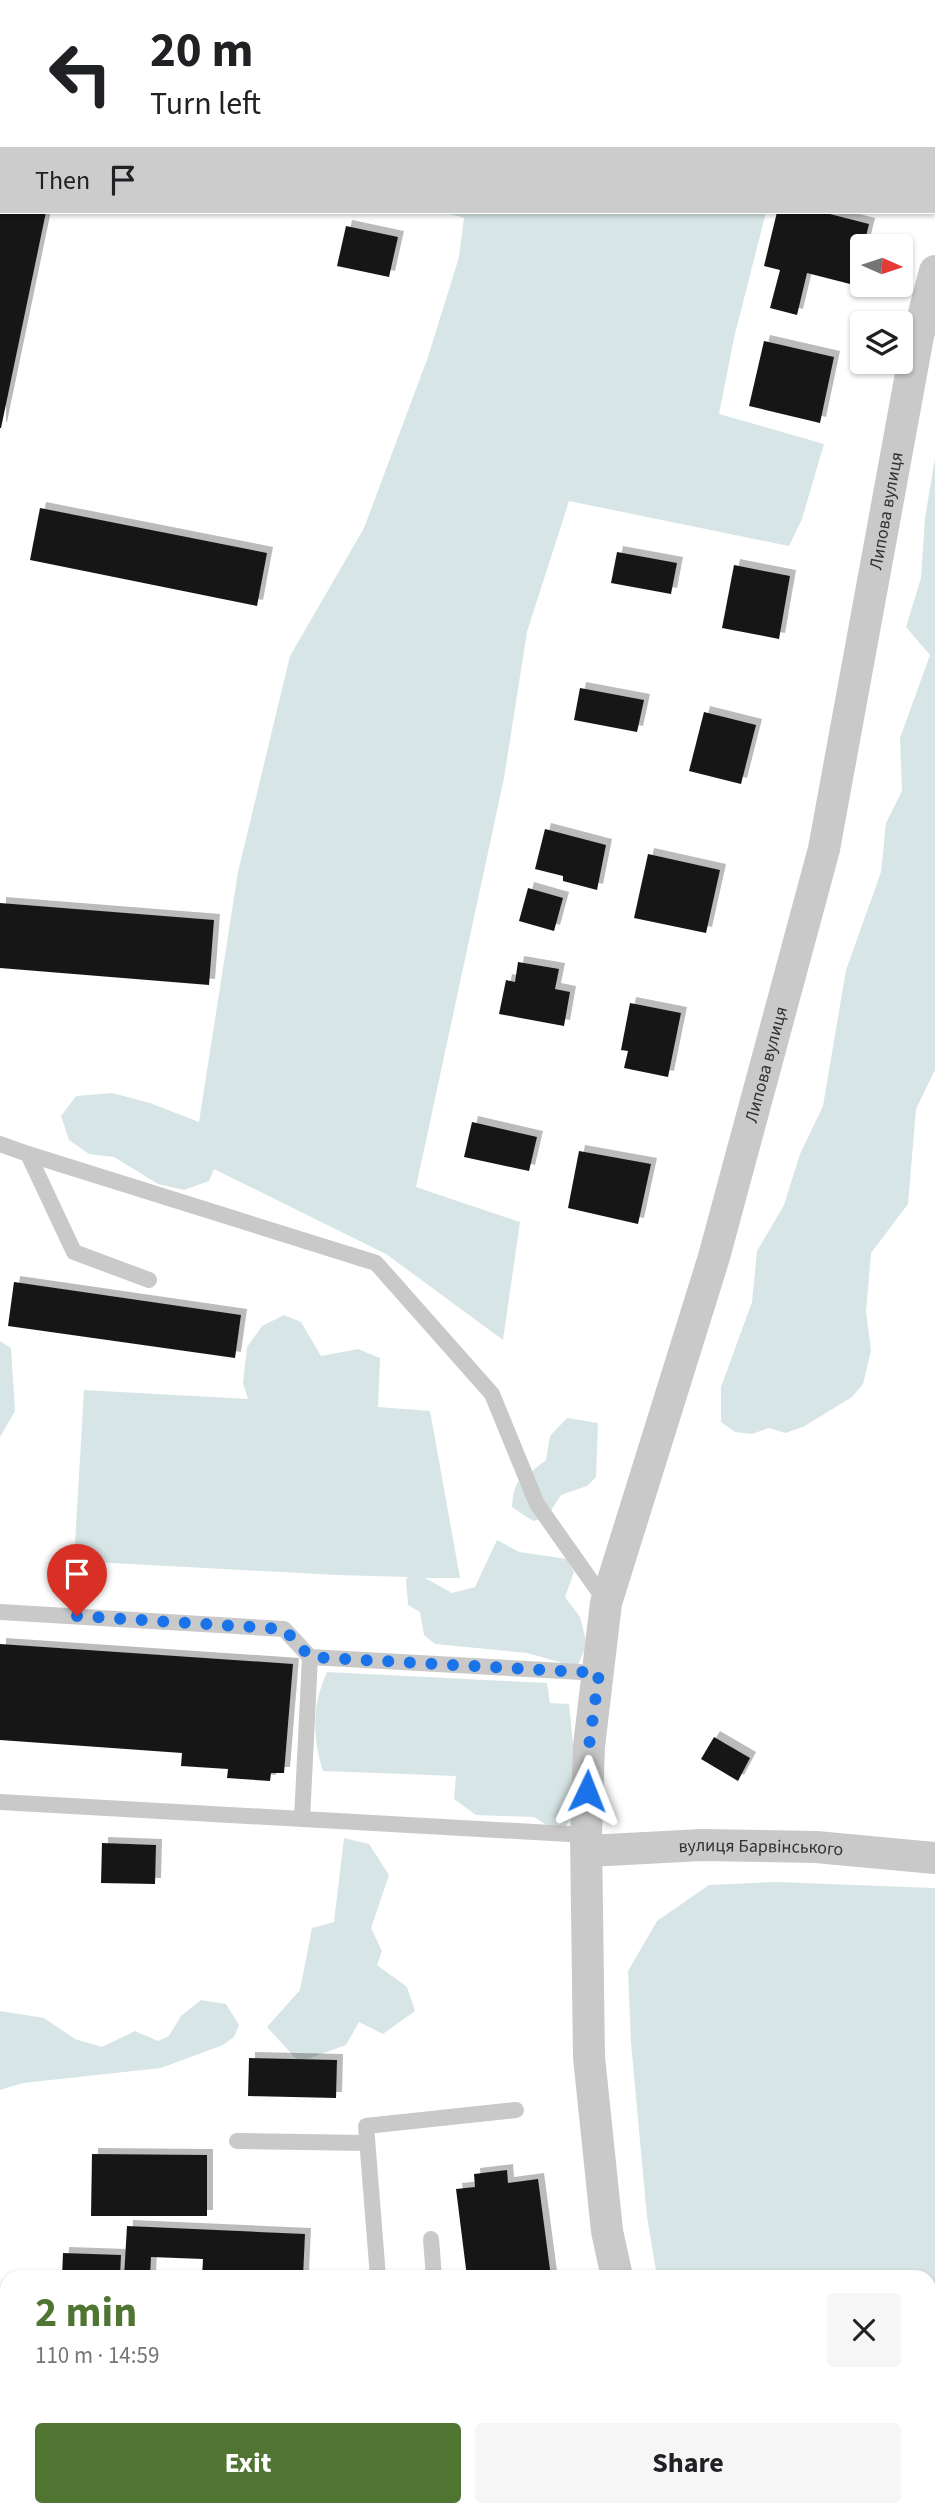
<!DOCTYPE html>
<meta charset="utf-8">
<style>
:root{--surface:#fff;--page:#f6f6f6;--text:#202124;--muted:#757577;--accent:#507532}
body{margin:0;font-family:"Source Sans 3",sans-serif;background:var(--page);color:var(--text);height:100vh;display:flex;flex-direction:column;font-size:26px;white-space:nowrap}
*{box-sizing:border-box;margin:0}
p{font-size:23px;color:var(--muted)}
.icon{flex:none;width:38px;height:38px;fill:none;stroke:currentColor;stroke-width:2;stroke-linecap:round;stroke-linejoin:round}
.map{position:relative;flex:1;overflow:hidden}
.details{position:absolute;left:0px;top:2270px;width:936px;height:247px;display:flex;flex-direction:column;background:var(--surface);border-radius:21px 21px 0 0;box-shadow:0 2px 5px #0004}
.details>*{flex:none}
.banner{position:absolute;left:0px;top:0px;width:936px;height:214px;box-shadow:0 2px 5px #0004;background:#fff;color:var(--text);overflow:hidden}
.needle{width:46px;rotate:93deg}
.fabs{position:absolute;left:850px;top:234px;display:grid;gap:14px}
.fabs a{display:grid;place-items:center;width:63px;height:63px;border-radius:7px;background:var(--surface);box-shadow:0 2px 5px #0004;font-size:35px}
.pin{position:absolute;display:grid;place-items:center;width:60px;height:60px;color:#fff;margin:-72px -30px;border-radius:50% 50% 50% 0;rotate:-45deg;box-shadow:0 0 7px #0007}
.pin .icon{rotate:45deg}
.me{position:absolute;width:77px;margin:-38px;rotate:2deg;stroke-linejoin:round;filter:drop-shadow(0 0 5px #0008)}
.turn{display:flex;align-items:center;gap:24px;height:147px;padding:0 35px;font-size:32px}
.turn .icon{width:91px;height:91px;stroke-width:2.5}
.turn b{display:block;font-size:49px;line-height:60px}
.then{display:flex;align-items:center;height:66px;padding:0 35px;background:#0003;gap:14px;font-size:26px}
.round{display:grid;place-items:center;flex:none;width:74px;height:74px;border-radius:7px;background:var(--page)}
.head{display:flex;align-items:center;justify-content:space-between;height:119px;padding:0 35px}
h1{font-size:42px;font-weight:700;line-height:52px;color:var(--accent)}
.action{display:flex;gap:14px;margin-top:auto;padding:14px 35px}
.action a{flex:1;height:80px;border-radius:7px;background:var(--accent);color:#fff;font-size:28px;font-weight:700;line-height:80px;text-align:center}
.action a+a{background:var(--page);color:var(--text)}
.map>svg:first-child{display:block}
</style>
<div class="map">
<svg width="935" height="2515" viewBox="0 0 935 2515">
<defs>
<filter id="shadow"><feDropShadow dx="6" dy="-6" stdDeviation="0" flood-color="#0004"/></filter>
</defs>
<rect width="100%" height="100%" fill="#fff"/>
<!-- green -->
<g fill="#d8e5e6">
<path d="M242 0H935V20L934 2Z"/>
<path d="M444 212H766L734 338 719 414 824 444 802 519 789 546 569 501 527 632 504 778 416 1187 520 1222 503 1340 386 1254 214 1169 209 1181 184 1190 158 1184 114 1157 89 1154 69 1140 61 1116 76 1096 112 1093 150 1103 199 1122 238 872 290 656 364 528 428 357 459 257 464 218Z"/>
<path d="M935 458V1070L916 1109 908 1204 871 1253 866 1312 871 1350 863 1384 852 1397 803 1427 785 1433 769 1428 752 1434 735 1432 721 1422V1387L752 1302 757 1251 784 1205 800 1154 823 1106 846 970 881 872 886 823 902 791 900 738 930 655 906 627 921 578 925 518Z"/>
<path d="M284 1315 301 1322 321 1356 358 1349 380 1358 378 1407 430 1411 460 1578H425L452 1593 475 1587 497 1540 519 1552 567 1559 574 1572 565 1597 580 1617 587 1644 577 1667 527 1653 435 1644 424 1635 420 1612 408 1605 406 1579 409 1577 336 1575 74 1561 84 1390 248 1399 243 1383 247 1347 262 1326Z"/>
<path d="M0 1341 11 1348 15 1411 0 1437Z"/>
<path d="M567 1418 598 1423 596 1477 587 1486 561 1495 547 1517 533 1521 512 1507 513 1495 517 1483 546 1460 550 1436Z"/>
<path d="M327 1672 547 1683 550 1703 569 1704 578 1794 574 1816 563 1829 551 1828 534 1817 476 1815 454 1799 456 1776 323 1771C312 1737 312 1705 327 1672Z"/>
<path d="M344 1838 369 1844 389 1875 371 1928 382 1951 377 1965 407 1987 415 2011 383 2034 359 2022 346 2045 299 2062 267 2027 300 1990 312 1928 334 1922Z"/>
<path d="M775 1882 935 1888V2515H732L730 2510H929V2277H657L647 2217 631 2043 628 1971 657 1921 709 1885Z"/>
<path d="M201 2000 226 2004 239 2025 234 2037 223 2045 161 2068 23 2083 0 2090V2011L44 2018 75 2039 102 2047 135 2031 158 2041 169 2036 181 2016Z"/>
<path d="M272 2510H368L397 2515H267Z"/>
</g>
<!-- building -->
<g fill="#191919" filter="url(#shadow)">
<path d="M0 212H46L1 428H0Z"/>
<path d="M777 212H822L869 224 854 285 807 273 797 315 770 308 780 270 764 266Z"/>
<path d="M346 226 398 237 389 277 337 266Z"/>
<path d="M764 341 834 357 820 423 749 406Z"/>
<path d="M40 508 267 553 257 606 30 560Z"/>
<path d="M617 552 677 563 671 594 611 583Z"/>
<path d="M734 565 790 576 779 639 722 628Z"/>
<path d="M580 688 644 700 637 732 574 720Z"/>
<path d="M704 712 756 725 741 784 689 771Z"/>
<path d="M545 829 606 845 597 890 563 881V876L535 869Z"/>
<path d="M648 854 720 870 706 933 634 918Z"/>
<path d="M528 888 563 898 554 931 519 921Z"/>
<path d="M0 903 214 920 209 985 0 968Z"/>
<path d="M518 962 559 969 555 989 570 992 564 1026 499 1014 506 980 515 982Z"/>
<path d="M630 1003 681 1013 668 1077 624 1068 628 1051 621 1050Z"/>
<path d="M472 1122 537 1137 529 1171 464 1157Z"/>
<path d="M579 1151 651 1164 638 1224 568 1208Z"/>
<path d="M14 1282 241 1315 235 1358 8 1326Z"/>
<path d="M0 1644 293 1664 284 1773H271L270 1781 227 1778 228 1769 181 1766 182 1753 0 1740Z"/>
<path d="M714 1737 750 1758 738 1781 701 1759Z"/>
<path d="M102 1843 156 1845 155 1884 101 1883Z"/>
<path d="M249 2058 337 2060 336 2098 248 2096Z"/>
<path d="M92 2154 207 2155V2216H91Z"/>
<path d="M507 2170 508 2183 538 2179 551 2277H467L456 2189 475 2187 474 2174Z"/>
<path d="M127 2226 305 2234 303 2277H202L203 2259 151 2257 150 2277H124Z"/>
<path d="M63 2253 121 2255 120 2277H62Z"/>
</g>
<g fill="none" stroke-linecap="round" stroke-linejoin="round">
<!-- service -->
<g stroke="#c9c9c9" stroke-width="16">
<path d="M0 1144 28 1154 74 1252 149 1280"/>
<path d="M28 1154 376 1263 492 1394 537 1504 606 1602"/>
<path d="M0 1612 284 1629 310 1657 302 1819"/>
<path d="M310 1657 599 1673"/>
<path d="M0 1802 586 1835"/>
<path d="M237 2141 367 2143"/>
<path d="M431 2239 434 2277"/>
<path d="M378 2277 366 2126 516 2110"/>
</g>
<!-- minor -->
<g stroke="#c9c9c9" stroke-width="32">
<path id="s1" d="M588 1851 702 1845 816 1847 935 1858"/>
<path id="s2" d="M617 2277 607 2231 589 2057 586 1835 589 1746 606 1603 714 1257 824 849 918 336 935 271"/>
<path d="M0 2405 7 2407"/>
<path d="M544 2510 573 2515"/>
<path d="M681 2510 682 2515"/>
<path d="M639 2515 655 2510"/>
</g>
</g>
<g fill="none" stroke-linecap="round" stroke-linejoin="round">
<!-- route -->
<path stroke="#1a73e8" stroke-width="12" stroke-dasharray="0 21.6" d="M77 1616 284 1629 310 1657 599 1673 589 1746 587 1791"/>
</g>
<g text-anchor="middle" dominant-baseline="central" stroke-width="7" stroke-linejoin="round" paint-order="stroke">
<!-- street labels -->
<g font-size="18" fill="#323232" stroke="#fff">
<text stroke="none"><textPath href="#s2" startOffset="1806">Липова вулиця</textPath></text>
<text stroke="none"><textPath href="#s2" startOffset="1239">Липова вулиця</textPath></text>
<text stroke="none"><textPath href="#s1" startOffset="173">вулиця Барвінського</textPath></text>
</g>
</g>
</svg>
<div class="fabs">
<a><svg class="needle" viewBox="-14 -14 28 28"><path d="M0-13l5 13h-10z" fill="#e53935"/><path d="M0 13l5-13h-10z" fill="#757577"/></svg></a>
<a><svg class="icon" aria-label="layers" viewBox="0 0 24 24"><path d="M12 4l9 5-9 5-9-5zM3 14l9 5 9-5"/></svg></a>
</div>
<div class="pin" style="left:77px;top:1616px;background:#d93025"><svg class="icon" aria-label="arrive" viewBox="0 0 24 24"><path d="M6 21V4h12l-3 4 3 4H6"/></svg></div>
<svg class="me" style="left:587px;top:1791px" viewBox="-20 -20 40 40"><path d="M0-17L14 15 0 8-14 15z" fill="#1a73e8" stroke="#fff" stroke-width="4"/></svg>
<div class="banner">
<div class="turn"><svg class="icon" aria-label="left" viewBox="0 0 24 24"><path d="M17 20v-9H6M10 6l-5 5 5 5"/></svg><div><b>20 m</b>Turn left</div></div>
<div class="then">Then<svg class="icon" aria-label="arrive" viewBox="0 0 24 24"><path d="M6 21V4h12l-3 4 3 4H6"/></svg></div>
</div>
<section class="details">
<div class="head"><div><h1>2 min</h1><p>110 m · 14:59</p></div><a class="round"><svg class="icon" aria-label="close" viewBox="0 0 24 24"><path d="M6 6l12 12M18 6L6 18"/></svg></a></div>
<div class="action"><a>Exit</a><a>Share</a></div>
</section>
</div>
